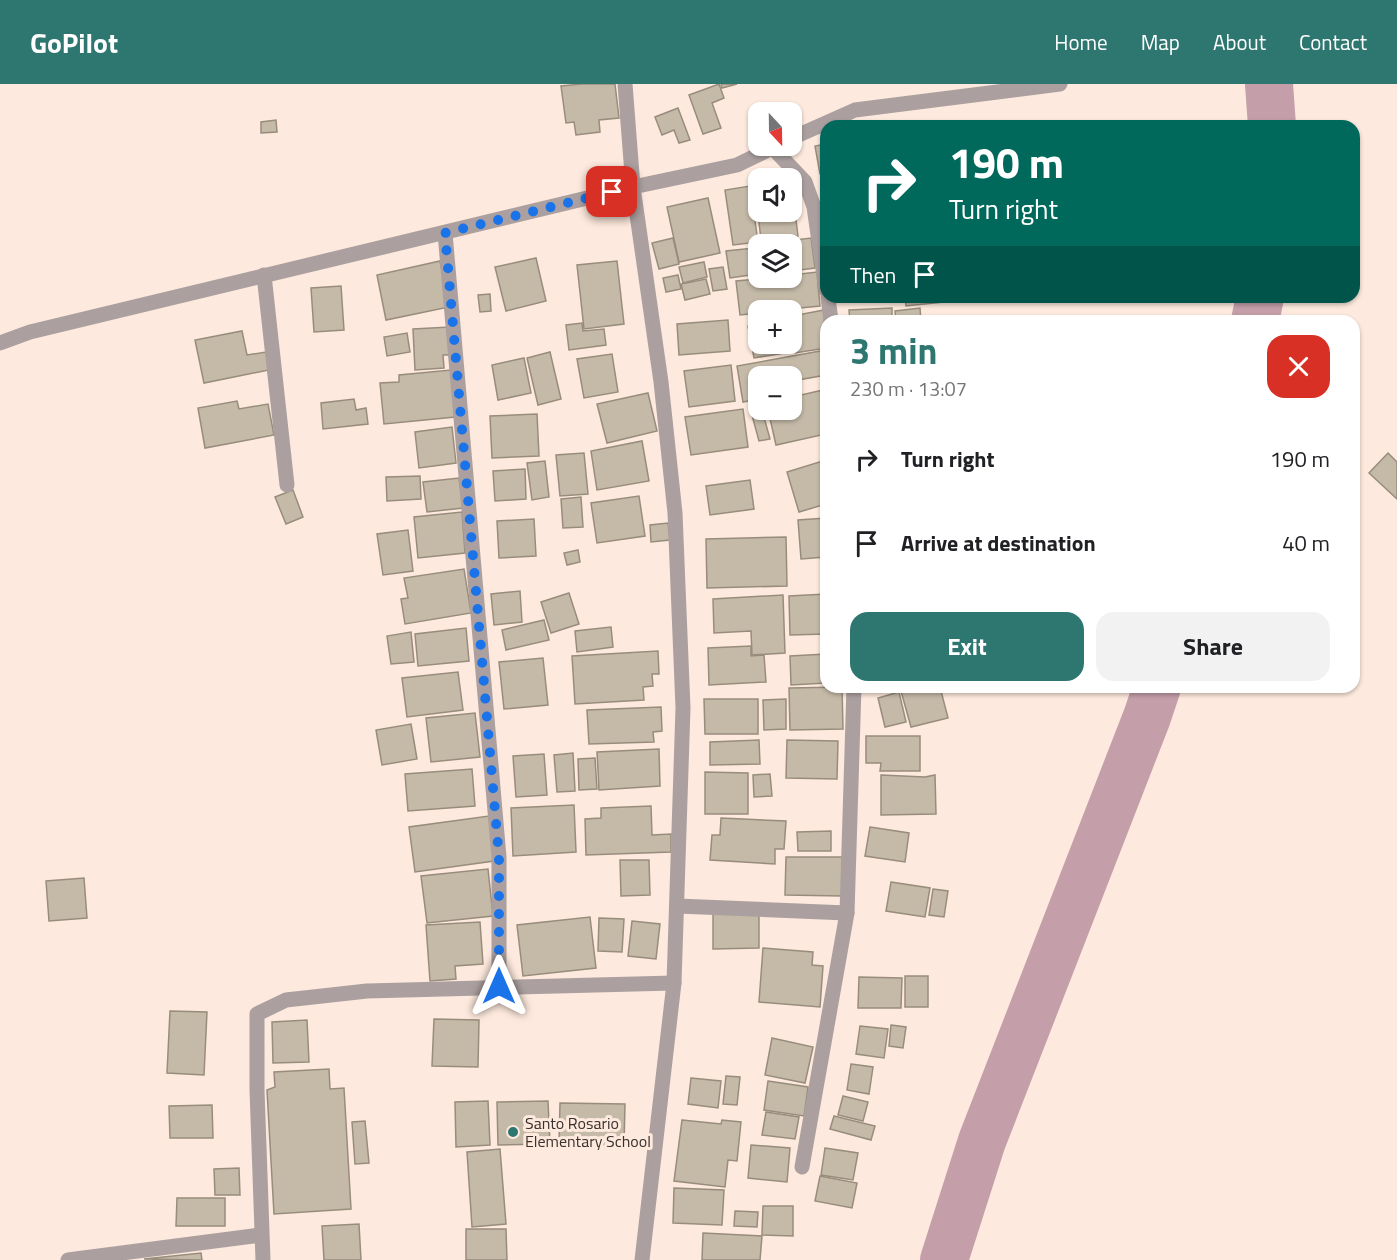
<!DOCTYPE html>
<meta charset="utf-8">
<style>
:root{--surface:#fff;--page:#f2f2f2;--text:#202124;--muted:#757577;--accent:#2e7670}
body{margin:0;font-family:"Titillium Web",sans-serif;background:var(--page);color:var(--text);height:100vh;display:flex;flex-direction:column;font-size:22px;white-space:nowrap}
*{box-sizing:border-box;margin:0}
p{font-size:20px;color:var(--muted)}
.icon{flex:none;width:33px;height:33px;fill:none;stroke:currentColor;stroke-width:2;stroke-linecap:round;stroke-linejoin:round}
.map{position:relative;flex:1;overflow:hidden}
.drawer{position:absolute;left:820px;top:231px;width:540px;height:378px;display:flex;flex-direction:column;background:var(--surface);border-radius:18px;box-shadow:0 2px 4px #0004}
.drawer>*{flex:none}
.top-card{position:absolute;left:820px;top:36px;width:540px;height:183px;border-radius:18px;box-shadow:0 2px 4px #0004;background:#00695c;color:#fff;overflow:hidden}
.needle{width:39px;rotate:158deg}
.buttons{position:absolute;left:748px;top:18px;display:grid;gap:12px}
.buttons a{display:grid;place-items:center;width:54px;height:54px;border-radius:12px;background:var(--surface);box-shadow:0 2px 4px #0004;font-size:30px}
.pin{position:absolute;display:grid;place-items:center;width:51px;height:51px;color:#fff;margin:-26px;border-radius:12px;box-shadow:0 3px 9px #0006}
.me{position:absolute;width:66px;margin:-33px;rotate:0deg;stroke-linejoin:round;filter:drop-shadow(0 0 4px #0008)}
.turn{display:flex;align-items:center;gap:21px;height:126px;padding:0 30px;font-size:27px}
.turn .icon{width:78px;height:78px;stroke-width:2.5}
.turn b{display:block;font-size:42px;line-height:51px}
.then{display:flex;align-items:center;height:57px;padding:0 30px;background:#0003;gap:12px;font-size:22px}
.round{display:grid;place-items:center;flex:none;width:63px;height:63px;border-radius:18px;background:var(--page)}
.head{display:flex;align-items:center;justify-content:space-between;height:102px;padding:0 30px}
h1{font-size:36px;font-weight:700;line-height:45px;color:var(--accent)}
.action{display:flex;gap:12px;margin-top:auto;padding:12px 30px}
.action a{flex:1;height:69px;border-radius:18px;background:var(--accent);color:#fff;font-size:24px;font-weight:700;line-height:69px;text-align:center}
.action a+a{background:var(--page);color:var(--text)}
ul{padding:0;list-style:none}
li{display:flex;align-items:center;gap:18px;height:84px;padding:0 30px}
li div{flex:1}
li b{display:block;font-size:22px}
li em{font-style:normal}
header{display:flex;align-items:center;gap:36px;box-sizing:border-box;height:84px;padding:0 30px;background:var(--accent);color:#fff}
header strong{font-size:28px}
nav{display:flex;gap:33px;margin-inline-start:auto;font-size:21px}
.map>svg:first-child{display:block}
</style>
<header>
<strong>GoPilot</strong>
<nav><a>Home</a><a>Map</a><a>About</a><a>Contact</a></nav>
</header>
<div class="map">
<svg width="1397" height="1176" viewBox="0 0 1397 1176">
<rect width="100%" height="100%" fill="#fde9dd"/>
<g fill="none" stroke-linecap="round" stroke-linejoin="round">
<!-- river -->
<g stroke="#c49ea8" stroke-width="48">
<path d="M1269 0 1272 42"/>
<path d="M1255 237 1260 213"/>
<path d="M944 1176 982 1057 1147 633 1157 603"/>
</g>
</g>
<!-- building -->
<g fill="#c5baa8" stroke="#988d7c" stroke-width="1.5">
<path d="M582 0H615L619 34 599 36 600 48 576 51 574 38 566 39 561 2Z"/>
<path d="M719 0 724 14 712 19 721 44 703 50 689 11Z"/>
<path d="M721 0H737L722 4Z"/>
<path d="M678 24 690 56 679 59 674 46 662 51 655 33Z"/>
<path d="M276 36 277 48 261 49V38Z"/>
<path d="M826 60V89L820 90 815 62Z"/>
<path d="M773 92V94H759V128H792V121L794 120 798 152 761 156 754 94Z"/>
<path d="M750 102 758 158 733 161 725 106Z"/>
<path d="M708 114 720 169 679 178 667 123Z"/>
<path d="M673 154 679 180 659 185 652 159Z"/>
<path d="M811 154 815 184 792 187V160H762Z"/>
<path d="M754 164 757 190 730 194 726 167Z"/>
<path d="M536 174 546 217 506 227 495 183Z"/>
<path d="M440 177 449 223 386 236 377 191Z"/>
<path d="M617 177 624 240 584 245 577 181Z"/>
<path d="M704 178 707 193 683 199 679 183Z"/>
<path d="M723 183 727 205 713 207 709 185Z"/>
<path d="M817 188 820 222 779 226H759V229L740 231 736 197 769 194H792V191Z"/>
<path d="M678 191 681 205 666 208 663 194Z"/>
<path d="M706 195 710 210 685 216 681 200Z"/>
<path d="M341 202 344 246 314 248 311 204Z"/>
<path d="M490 210 491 227 480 228 478 211Z"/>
<path d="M905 213H953V217L906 222Z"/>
<path d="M892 224V237H850L849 226Z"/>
<path d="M920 224 921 237H896L895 227Z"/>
<path d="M824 226 826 264 795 269 792 251V232Z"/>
<path d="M728 236 730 267 679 271 677 240Z"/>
<path d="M582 239 583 247 604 245 606 261 569 266 566 241Z"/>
<path d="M759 240V260H789L791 268 754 274 748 242Z"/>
<path d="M450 243 451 271H443L444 284 415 286 413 245Z"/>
<path d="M242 247 247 271 266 268 269 286 204 299 195 256Z"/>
<path d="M407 249 410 268 387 272 384 253Z"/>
<path d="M826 266V291L792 297V292H759V315L743 318 737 282Z"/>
<path d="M550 268 561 315 538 321 527 274Z"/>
<path d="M612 270 618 308 584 314 577 275Z"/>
<path d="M524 274 531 309 498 316 492 281Z"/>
<path d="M731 281 735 317 689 323 684 287Z"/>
<path d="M451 286 455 333 384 340 380 299 399 298V291Z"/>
<path d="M823 306 826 322V350L776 361 769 330 792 326V313Z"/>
<path d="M648 309 657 347 607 359 597 320Z"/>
<path d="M354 315 356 326 366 324 368 340 323 345 321 319Z"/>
<path d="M237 317 239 325 268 320 274 351 205 364 198 324Z"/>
<path d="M759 322V326H762L770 355 759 357 750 324Z"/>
<path d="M743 325 748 363 691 371 685 333Z"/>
<path d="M537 330 539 372 492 374 490 332Z"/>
<path d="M452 343 456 379 419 384 415 348Z"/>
<path d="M642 357 649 397 597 406 591 367Z"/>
<path d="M584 369 588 410 560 412 556 371Z"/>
<path d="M1388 369 1397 378V415L1369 389Z"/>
<path d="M826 376V420L799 428 787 388Z"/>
<path d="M545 377 549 413 532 416 527 379Z"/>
<path d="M525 385 526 415 495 417 493 387Z"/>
<path d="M420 392 421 415 387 417 386 393Z"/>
<path d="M459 394 463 424 427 428 423 398Z"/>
<path d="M750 396 754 425 710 431 706 402Z"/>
<path d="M293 406 303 433 286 440 275 413Z"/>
<path d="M639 412 645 452 597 459 591 419Z"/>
<path d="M581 413 583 443 563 444 561 415Z"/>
<path d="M462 428 465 469 418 474 414 433Z"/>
<path d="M826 434V473L801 475 798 436Z"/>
<path d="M534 435 536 472 499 474 497 437Z"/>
<path d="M668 439 670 456 651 458 650 441Z"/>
<path d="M408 446 413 487 383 491 377 450Z"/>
<path d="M786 453 787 502 707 504 706 455Z"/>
<path d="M578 466 580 478 567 481 564 469Z"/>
<path d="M464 485 471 529 405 540 401 515 408 514 404 494Z"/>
<path d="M520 507 522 538 494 541 491 510Z"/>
<path d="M569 509 579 540 551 549 541 518Z"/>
<path d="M826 510V550L790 551 789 512Z"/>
<path d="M783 511 785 569 752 571 751 547 714 549 713 515Z"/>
<path d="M544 536 549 556 506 566 502 546Z"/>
<path d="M611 543 613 563 577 568 575 547Z"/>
<path d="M466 544 469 577 418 582 415 550Z"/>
<path d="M411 548 414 578 391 580 387 552Z"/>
<path d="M751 562V572L764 571 766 598 709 601 708 564Z"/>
<path d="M658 567 659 590H652L653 602 643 603 644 616 575 620 572 572Z"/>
<path d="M826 570V599L791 601 790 572Z"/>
<path d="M543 574 548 621 504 625 499 578Z"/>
<path d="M458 588 463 626 407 633 402 594Z"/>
<path d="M842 603 843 645 790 646 789 604Z"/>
<path d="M919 603H940L948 634 911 643 901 607Z"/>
<path d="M899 608 906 638 885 643 878 614Z"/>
<path d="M704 615H758V650H705Z"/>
<path d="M786 615V645L764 646 763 616Z"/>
<path d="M661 623 662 647 653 648 654 658 589 660 587 626Z"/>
<path d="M475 629 480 673 431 678 426 634Z"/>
<path d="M411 640 417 675 382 681 376 646Z"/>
<path d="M866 652H920V687H880L881 679H866Z"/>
<path d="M759 656 760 680 710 681V658Z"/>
<path d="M787 656 838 657 837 695 786 694Z"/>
<path d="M659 665 660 702 599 706 597 668Z"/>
<path d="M573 669 575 707 557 708 554 671Z"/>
<path d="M544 670 547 711 516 713 513 672Z"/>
<path d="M595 674 597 705 579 706 578 675Z"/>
<path d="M472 685 475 722 408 727 405 690Z"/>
<path d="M705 688 748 689V730H705Z"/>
<path d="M770 690 772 712 754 713 753 691Z"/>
<path d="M881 691 925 693 935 691 936 730 881 731Z"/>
<path d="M574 721 576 768 513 772 511 724Z"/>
<path d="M651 722 652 751 671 750V768L586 771 585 735 601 734V724Z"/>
<path d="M489 732 494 777 415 788 409 743Z"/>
<path d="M721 734 786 737 784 765H775V780L710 776 712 751H720Z"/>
<path d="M870 743 909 749 905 778 865 772Z"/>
<path d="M831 747V767H798L797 748Z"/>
<path d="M786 773H842V812L785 811Z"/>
<path d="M620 776H649L650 811 621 812Z"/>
<path d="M488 785 493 832 427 839 421 792Z"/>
<path d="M84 794 87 834 49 837 46 797Z"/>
<path d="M891 798 930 804 925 833 886 827Z"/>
<path d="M933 805 948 807 944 833 929 831Z"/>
<path d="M759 828V864L713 865V829Z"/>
<path d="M590 833 596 884 523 892 517 841Z"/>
<path d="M599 834 624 835 622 868 598 867Z"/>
<path d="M632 837 660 840 656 875 628 872Z"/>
<path d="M480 838 483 880 455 882 456 895 430 897 426 841Z"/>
<path d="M763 864 813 868 812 881 823 882 820 923 759 918Z"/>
<rect x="905" y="892" width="23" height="31"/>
<path d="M859 893 902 894 901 924H858Z"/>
<path d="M170 927 207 928 204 991 167 989Z"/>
<path d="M434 935 479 936 478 983 432 982Z"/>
<path d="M307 936 309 978 273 979 272 938Z"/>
<path d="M891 941 906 943 903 964 889 962Z"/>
<path d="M860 942 888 945 884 974 856 970Z"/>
<path d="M772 954 813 963 805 999 765 991Z"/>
<path d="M851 980 873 983 869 1010 847 1006Z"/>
<path d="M329 985 330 1005 344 1004 351 1125 274 1130 267 1006 275 1003 274 988Z"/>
<path d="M726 992 740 993 737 1021 723 1020Z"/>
<path d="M691 994 721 997 718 1024 688 1020Z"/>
<path d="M768 997 808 1003 804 1032 764 1026Z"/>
<path d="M843 1012 868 1018 863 1037 838 1031Z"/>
<path d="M488 1017 490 1061 456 1063 455 1018Z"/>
<path d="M548 1017 550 1060 498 1061 497 1018Z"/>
<path d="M560 1019 625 1020 624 1061 559 1060Z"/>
<path d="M212 1021 213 1054H170L169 1022Z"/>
<path d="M766 1028 799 1033 795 1055 762 1051Z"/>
<path d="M834 1032 875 1042 871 1056 830 1045Z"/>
<path d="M682 1036 721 1040 722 1036 741 1038 737 1077 728 1076 725 1103 674 1097Z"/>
<path d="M365 1037 369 1079 355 1080 352 1038Z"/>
<path d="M751 1061 790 1064 787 1098 748 1094Z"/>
<path d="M825 1064 858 1069 853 1096 821 1091Z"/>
<path d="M500 1065 506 1140 472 1143 467 1068Z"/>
<path d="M239 1084 240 1111H215L214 1085Z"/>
<path d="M820 1092 857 1099 852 1124 815 1117Z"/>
<path d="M674 1104 724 1106 722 1141 673 1139Z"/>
<path d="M177 1114H225V1142H176Z"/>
<path d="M763 1122H793V1152L762 1151Z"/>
<path d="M735 1127 758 1128 757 1143 734 1142Z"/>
<path d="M359 1140 361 1176H324L322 1142Z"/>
<path d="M466 1145H506L507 1176H466Z"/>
<path d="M703 1149 762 1152 760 1176H702Z"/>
<path d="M201 1169 202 1176 144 1175Z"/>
</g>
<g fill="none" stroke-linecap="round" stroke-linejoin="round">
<!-- street -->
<g stroke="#aba09f" stroke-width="15">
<path d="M792 54 855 26 1060 0"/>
<path d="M772 63 805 98 814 123 826 206"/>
<path d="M445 149 499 773V902"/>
<path d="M264 191 287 401"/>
<path d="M828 213 831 237"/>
<path d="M0 259 30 248 633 103 625 0"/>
<path d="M677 822 847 829"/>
<path d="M802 1083 847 829 854 603"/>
<path d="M68 1176 261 1151"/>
<path d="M263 1176 257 1006V930L286 916 367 907 674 899"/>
<path d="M642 1176 674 899 683 624 675 429 661 298 633 103 737 81 776 62"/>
</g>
</g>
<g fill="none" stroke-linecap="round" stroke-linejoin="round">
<!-- route -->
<path stroke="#1a73e8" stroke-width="10" stroke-dasharray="0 18" d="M499 902V773L445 149 612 108"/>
</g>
<!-- markers -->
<circle fill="#2e7670" stroke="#fde9dd" stroke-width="2" cx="513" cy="1048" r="6"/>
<g text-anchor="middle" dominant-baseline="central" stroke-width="6" stroke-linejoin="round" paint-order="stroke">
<!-- poi labels -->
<g font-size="16" fill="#39312c" stroke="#fde9dd" text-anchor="start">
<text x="525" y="1039">Santo Rosario<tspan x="525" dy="18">Elementary School</tspan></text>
</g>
</g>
</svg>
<div class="buttons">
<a><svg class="needle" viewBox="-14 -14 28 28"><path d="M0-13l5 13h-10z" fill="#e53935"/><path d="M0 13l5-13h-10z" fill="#757577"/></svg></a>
<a><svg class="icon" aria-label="sound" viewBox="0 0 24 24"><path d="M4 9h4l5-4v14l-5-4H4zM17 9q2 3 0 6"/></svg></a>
<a><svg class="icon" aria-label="layers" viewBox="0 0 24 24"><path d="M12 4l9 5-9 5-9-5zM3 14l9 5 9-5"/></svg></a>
<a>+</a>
<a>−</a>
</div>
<div class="pin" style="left:612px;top:108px;background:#d93025"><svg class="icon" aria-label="arrive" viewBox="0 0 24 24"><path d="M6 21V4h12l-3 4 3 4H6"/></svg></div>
<svg class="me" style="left:499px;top:902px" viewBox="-20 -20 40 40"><path d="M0-17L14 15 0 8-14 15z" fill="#1a73e8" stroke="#fff" stroke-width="4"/></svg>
<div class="top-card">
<div class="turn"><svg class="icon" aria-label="right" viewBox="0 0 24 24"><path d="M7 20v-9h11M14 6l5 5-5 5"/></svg><div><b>190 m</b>Turn right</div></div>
<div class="then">Then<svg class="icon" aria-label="arrive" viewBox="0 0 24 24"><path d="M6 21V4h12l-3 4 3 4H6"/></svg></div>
</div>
<section class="drawer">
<div class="head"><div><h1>3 min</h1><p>230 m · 13:07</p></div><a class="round" style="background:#d93025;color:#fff"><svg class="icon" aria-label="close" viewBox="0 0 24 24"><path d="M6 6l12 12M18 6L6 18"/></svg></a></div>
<ul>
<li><svg class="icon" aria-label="right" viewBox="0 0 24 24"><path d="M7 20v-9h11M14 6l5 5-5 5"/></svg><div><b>Turn right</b></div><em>190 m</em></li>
<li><svg class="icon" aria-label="arrive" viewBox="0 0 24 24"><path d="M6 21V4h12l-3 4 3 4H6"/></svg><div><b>Arrive at destination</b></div><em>40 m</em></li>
</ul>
<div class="action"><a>Exit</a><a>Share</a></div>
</section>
</div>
